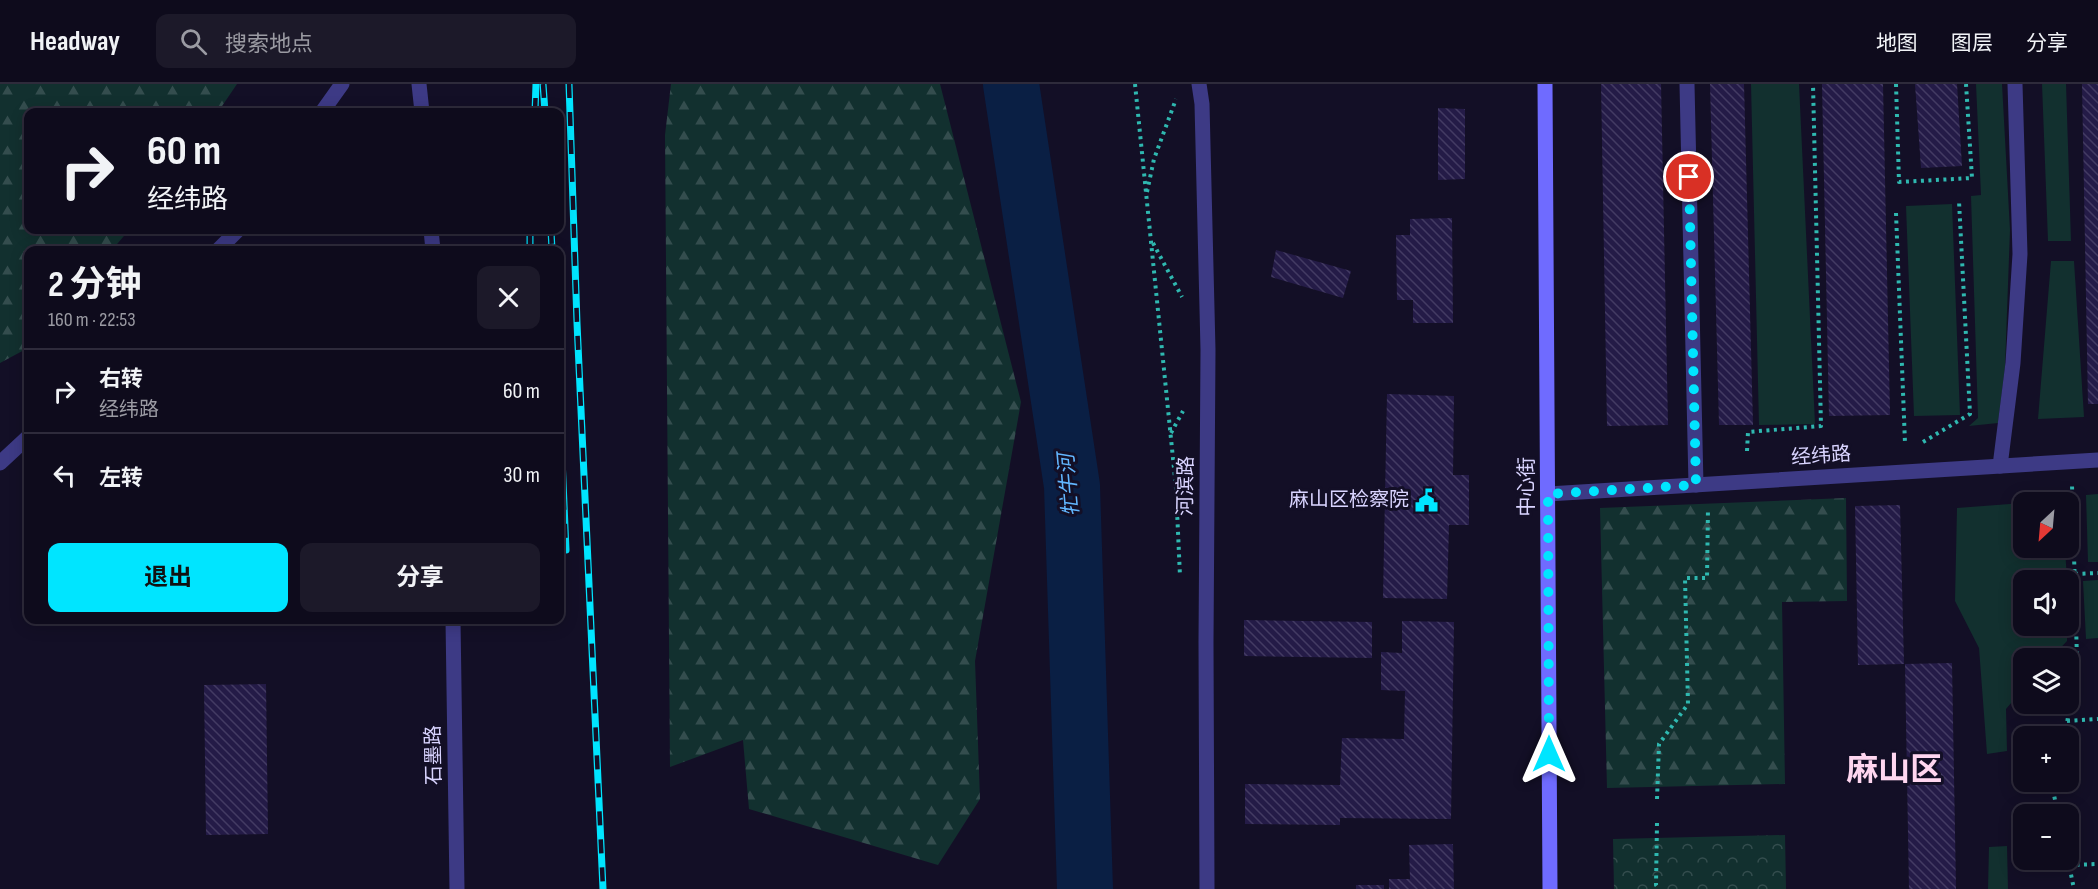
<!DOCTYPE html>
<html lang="zh">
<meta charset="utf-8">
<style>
:root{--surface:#0e0b1c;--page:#1c1929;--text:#f1f3f6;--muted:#9b9ba3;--line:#2e2b3b;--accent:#00e5ff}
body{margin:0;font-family:"Sofia Sans Condensed","Noto Sans SC",sans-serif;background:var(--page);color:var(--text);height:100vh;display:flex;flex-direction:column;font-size:22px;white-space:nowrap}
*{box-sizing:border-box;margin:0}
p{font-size:20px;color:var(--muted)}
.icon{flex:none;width:33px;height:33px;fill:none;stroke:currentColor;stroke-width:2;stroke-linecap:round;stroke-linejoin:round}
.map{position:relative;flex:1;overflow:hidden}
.drawer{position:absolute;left:24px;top:162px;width:540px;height:378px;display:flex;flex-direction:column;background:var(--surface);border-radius:12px;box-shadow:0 3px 15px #0003,0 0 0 2px var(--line)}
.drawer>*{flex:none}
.banner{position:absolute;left:24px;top:24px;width:540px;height:126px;border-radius:12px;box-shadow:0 3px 15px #0003,0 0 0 2px var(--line);background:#0e0b1c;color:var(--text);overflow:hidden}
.needle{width:39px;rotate:206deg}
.controls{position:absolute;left:2013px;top:408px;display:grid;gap:12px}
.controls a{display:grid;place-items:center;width:66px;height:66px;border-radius:12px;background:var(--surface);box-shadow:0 3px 15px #0003,0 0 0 2px var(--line);font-size:30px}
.pin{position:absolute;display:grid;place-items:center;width:51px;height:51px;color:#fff;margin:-26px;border:3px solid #fff;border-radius:50%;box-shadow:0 2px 6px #0007}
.me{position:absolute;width:66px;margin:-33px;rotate:0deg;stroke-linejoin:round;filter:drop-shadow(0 0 4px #0008)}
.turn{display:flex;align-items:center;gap:21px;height:126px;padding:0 24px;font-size:27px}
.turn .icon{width:78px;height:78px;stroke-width:2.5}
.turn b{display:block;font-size:42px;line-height:51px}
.round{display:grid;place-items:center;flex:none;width:63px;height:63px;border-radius:12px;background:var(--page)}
.summary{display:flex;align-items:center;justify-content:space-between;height:102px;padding:0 24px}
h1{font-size:36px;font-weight:700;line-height:45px}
.action{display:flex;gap:12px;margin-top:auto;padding:12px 24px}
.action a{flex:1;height:69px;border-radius:12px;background:var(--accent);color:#111;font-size:24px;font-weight:700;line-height:69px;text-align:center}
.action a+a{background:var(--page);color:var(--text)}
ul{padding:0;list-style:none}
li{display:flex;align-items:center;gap:18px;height:84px;padding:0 24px;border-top:2px solid var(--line)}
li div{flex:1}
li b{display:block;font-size:22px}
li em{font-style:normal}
header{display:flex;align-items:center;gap:36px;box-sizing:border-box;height:84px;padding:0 30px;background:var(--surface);border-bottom:2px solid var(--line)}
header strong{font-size:28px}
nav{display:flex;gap:33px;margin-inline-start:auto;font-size:21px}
.search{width:420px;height:54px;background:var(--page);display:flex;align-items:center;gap:15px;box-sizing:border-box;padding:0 21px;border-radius:12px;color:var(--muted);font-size:22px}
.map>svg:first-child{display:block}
</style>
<header>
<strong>Headway</strong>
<div class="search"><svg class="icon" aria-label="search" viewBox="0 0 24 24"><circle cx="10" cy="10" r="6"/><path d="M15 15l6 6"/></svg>搜索地点</div>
<nav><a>地图</a><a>图层</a><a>分享</a></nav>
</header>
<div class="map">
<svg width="2098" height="805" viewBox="0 0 2098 805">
<defs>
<pattern id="forest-firs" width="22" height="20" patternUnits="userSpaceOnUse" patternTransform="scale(1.5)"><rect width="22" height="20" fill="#12302f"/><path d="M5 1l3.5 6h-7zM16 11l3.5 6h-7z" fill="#344d4e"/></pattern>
<pattern id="park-crowns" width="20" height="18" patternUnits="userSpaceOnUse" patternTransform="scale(1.5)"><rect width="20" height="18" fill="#12302f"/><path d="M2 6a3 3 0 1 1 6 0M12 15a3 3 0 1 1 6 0" fill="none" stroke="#344d4e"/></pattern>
<pattern id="building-back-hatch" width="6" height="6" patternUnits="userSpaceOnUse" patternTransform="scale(1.5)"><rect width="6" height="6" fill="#241b47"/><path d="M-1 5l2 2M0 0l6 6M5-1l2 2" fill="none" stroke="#433b63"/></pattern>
</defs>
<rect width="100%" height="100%" fill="#130f26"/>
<!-- green -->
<g fill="#12302f">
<path d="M1751 0H1799L1815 340 1759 341Z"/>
<path d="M1976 0H2002L2010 146 2005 283 1998 339 1969 342 1978 334 1971 112 1981 111Z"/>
<path d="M2042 0H2066L2071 157H2048Z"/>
<path d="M1952 120 1960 331 1914 332 1906 122Z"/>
<path d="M2051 177H2074L2084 333 2038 335Z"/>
<path d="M2098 410V478H2088L2086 411Z"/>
<path d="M2023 419 2024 464H2065L2067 496H2024V542H2067V557L2051 574H2024L2023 605 2006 625 2007 667 1987 670 1979 564 1955 517 1957 424Z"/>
<path d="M2098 496V554L2086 555 2083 497Z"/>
<path d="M2007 762 2008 805H1988L1989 763Z"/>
</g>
<!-- forest -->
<g fill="url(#forest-firs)">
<path d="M0 0H237L218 28H28V146H129L112 166H28V264L0 279Z"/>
<path d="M671 0H940L1021 318 975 577 980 715 938 781 749 725 743 656 670 683 665 51Z"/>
<path d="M1846 414 1847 517 1782 518 1785 700 1607 704 1600 424Z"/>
</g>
<!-- park -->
<path fill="url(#park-crowns)" d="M1785 751 1786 805H1614L1613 755Z"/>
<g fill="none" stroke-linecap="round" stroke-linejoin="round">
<!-- river -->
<path stroke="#0a1f44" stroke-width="56" d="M1011 0 1072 402 1085 805"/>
</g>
<!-- building -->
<g fill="url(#building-back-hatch)">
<path d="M1601 0H1661L1668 341 1607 342Z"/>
<path d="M1710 0H1744L1753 341H1719Z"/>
<path d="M1822 0H1883L1890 331 1829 332Z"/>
<path d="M1915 0H1957L1962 82 1921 84Z"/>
<path d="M2082 0H2098V320H2088Z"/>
<path d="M1438 24 1465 25V95L1438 96Z"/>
<path d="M1452 134 1453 239H1413V216H1397L1396 151H1410V135Z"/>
<path d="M1276 166 1351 187 1343 214 1271 193Z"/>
<path d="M1387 310 1454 312 1453 391H1469V441H1449L1447 515 1383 514Z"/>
<path d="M1900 421 1904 580 1858 581 1855 422Z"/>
<path d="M1244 536 1372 538V574L1244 572Z"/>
<path d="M1402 537 1454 538 1451 735 1340 734V741L1245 740V700L1340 701 1342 654 1404 655 1405 607 1381 606V568L1402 569Z"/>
<path d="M1952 579 1956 805H1909L1905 580Z"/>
<path d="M266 600 268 750 206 751 204 601Z"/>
<path d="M1453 760 1454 805H1389V795H1410L1409 761Z"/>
<rect x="1356" y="801" width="28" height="4"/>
</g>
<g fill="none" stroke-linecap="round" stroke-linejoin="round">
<!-- path -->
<g stroke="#2fb8b0" stroke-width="4" stroke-dasharray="3 4.5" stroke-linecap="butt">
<path d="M1135 0 1176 404 1180 492"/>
<path d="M1896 0 1899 98 1972 94 1966 0"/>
<path d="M1147 108 1154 75 1176 15"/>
<path d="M1896 129 1905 359"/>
<path d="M1153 159 1182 213"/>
<path d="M1171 349 1183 327"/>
<path d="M1923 358 1970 330 1959 117"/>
<path d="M1747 367 1748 348 1821 342 1813 0"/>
<path d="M2075 490 2098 489"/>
<path d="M2067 637 2098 635"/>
<path d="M2065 652 2077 575 2072 401"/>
<path d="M2057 698 2054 711 2058 730"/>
<path d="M1657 715 1659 660 1688 620 1685 494H1707L1708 424"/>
<path d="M1657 739 1656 801 1659 805"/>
<path d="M2068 776 2074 805"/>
<path d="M2069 781 2098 780"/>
</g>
<!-- service -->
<path stroke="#3d3a85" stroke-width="15" d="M1687 0 1696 401"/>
<!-- minor -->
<g stroke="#3d3a85" stroke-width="15">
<path d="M419 0 422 28"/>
<path d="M1199 0 1202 20 1208 266 1206 558 1207 805"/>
<path d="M431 146 433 166"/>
<path d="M2000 382 2013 279 2020 170 2015 0"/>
<path d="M1548 410 2098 376"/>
<path d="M453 536 457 805"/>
</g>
<!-- tertiary -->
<g stroke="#3d3a85" stroke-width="15">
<path d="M322 28 342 0"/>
<path d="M218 166 238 146"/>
<path d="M0 379 28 353"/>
</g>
<!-- secondary -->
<path stroke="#6f6bff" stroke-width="15" d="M1545 0 1550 805"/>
<defs>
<g id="rail">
<path d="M543 0 545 28"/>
<path d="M569 0 577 239 603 805"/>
<path d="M535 28 536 0"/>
<path d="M551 146 552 166"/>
<path d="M530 166V146"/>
<path d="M560 328 566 466"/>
</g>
</defs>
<!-- rail casing -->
<use href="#rail" stroke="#00e5ff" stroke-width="7"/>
<!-- rail -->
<use href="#rail" stroke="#130f26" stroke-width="4.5" stroke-dasharray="14" stroke-linecap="butt"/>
</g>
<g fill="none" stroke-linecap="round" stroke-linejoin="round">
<!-- route -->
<path stroke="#00e5ff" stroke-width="10" stroke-dasharray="0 18" d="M1549 670 1548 410 1696 401 1689 93"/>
</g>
<!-- icons -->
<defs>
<symbol id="civic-bare" viewBox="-9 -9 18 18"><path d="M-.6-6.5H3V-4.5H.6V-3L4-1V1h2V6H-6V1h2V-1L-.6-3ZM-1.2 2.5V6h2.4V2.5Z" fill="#00e5ff" stroke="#130f26" stroke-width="2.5" paint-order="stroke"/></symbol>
</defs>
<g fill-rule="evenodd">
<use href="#civic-bare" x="1410" y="400" width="33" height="33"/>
</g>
<g text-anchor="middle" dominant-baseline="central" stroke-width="6" stroke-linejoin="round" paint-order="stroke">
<!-- street labels -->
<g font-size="20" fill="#d9d4ff" stroke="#130f26">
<text transform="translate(1821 372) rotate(-4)">经纬路</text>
<text transform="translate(1186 402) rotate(-89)">河滨路</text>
<text transform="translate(1527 403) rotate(-90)">中心街</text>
<text transform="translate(434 671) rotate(-91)">石墨路</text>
</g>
<!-- poi labels -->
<g font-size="20" fill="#d9d4ff" stroke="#130f26" text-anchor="end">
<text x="1409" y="416">麻山区检察院</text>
</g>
<!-- water labels -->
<g font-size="21" font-style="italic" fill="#62b6ff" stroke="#130f26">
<text transform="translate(1069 401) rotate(-95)">牤牛河</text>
</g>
<!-- town labels -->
<g font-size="32" font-weight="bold" fill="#ffd6f0" stroke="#130f26">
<text x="1894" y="686">麻山区</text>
</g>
</g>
</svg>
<div class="controls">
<a><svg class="needle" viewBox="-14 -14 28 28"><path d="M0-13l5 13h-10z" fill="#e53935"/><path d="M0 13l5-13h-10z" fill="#9b9ba3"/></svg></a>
<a><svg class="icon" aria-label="sound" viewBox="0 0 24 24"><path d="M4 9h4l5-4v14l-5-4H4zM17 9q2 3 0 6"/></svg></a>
<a><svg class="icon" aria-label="layers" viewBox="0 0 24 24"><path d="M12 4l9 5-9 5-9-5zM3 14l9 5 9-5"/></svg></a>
<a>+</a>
<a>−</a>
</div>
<div class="pin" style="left:1689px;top:93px;background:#d93025"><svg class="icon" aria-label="arrive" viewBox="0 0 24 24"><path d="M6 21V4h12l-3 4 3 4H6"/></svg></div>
<svg class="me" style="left:1549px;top:670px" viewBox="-20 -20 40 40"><path d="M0-17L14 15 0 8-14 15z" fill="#00e5ff" stroke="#fff" stroke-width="4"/></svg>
<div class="banner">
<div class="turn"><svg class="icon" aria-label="right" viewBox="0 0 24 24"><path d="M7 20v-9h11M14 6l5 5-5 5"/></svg><div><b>60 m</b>经纬路</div></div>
</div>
<section class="drawer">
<div class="summary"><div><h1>2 分钟</h1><p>160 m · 22:53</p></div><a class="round"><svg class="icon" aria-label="close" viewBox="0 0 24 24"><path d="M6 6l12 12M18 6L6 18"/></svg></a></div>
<ul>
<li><svg class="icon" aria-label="right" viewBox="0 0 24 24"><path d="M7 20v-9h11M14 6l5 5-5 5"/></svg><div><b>右转</b><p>经纬路</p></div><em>60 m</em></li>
<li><svg class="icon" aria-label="left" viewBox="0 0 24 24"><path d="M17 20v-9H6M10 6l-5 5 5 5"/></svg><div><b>左转</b></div><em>30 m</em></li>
</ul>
<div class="action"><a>退出</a><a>分享</a></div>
</section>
</div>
